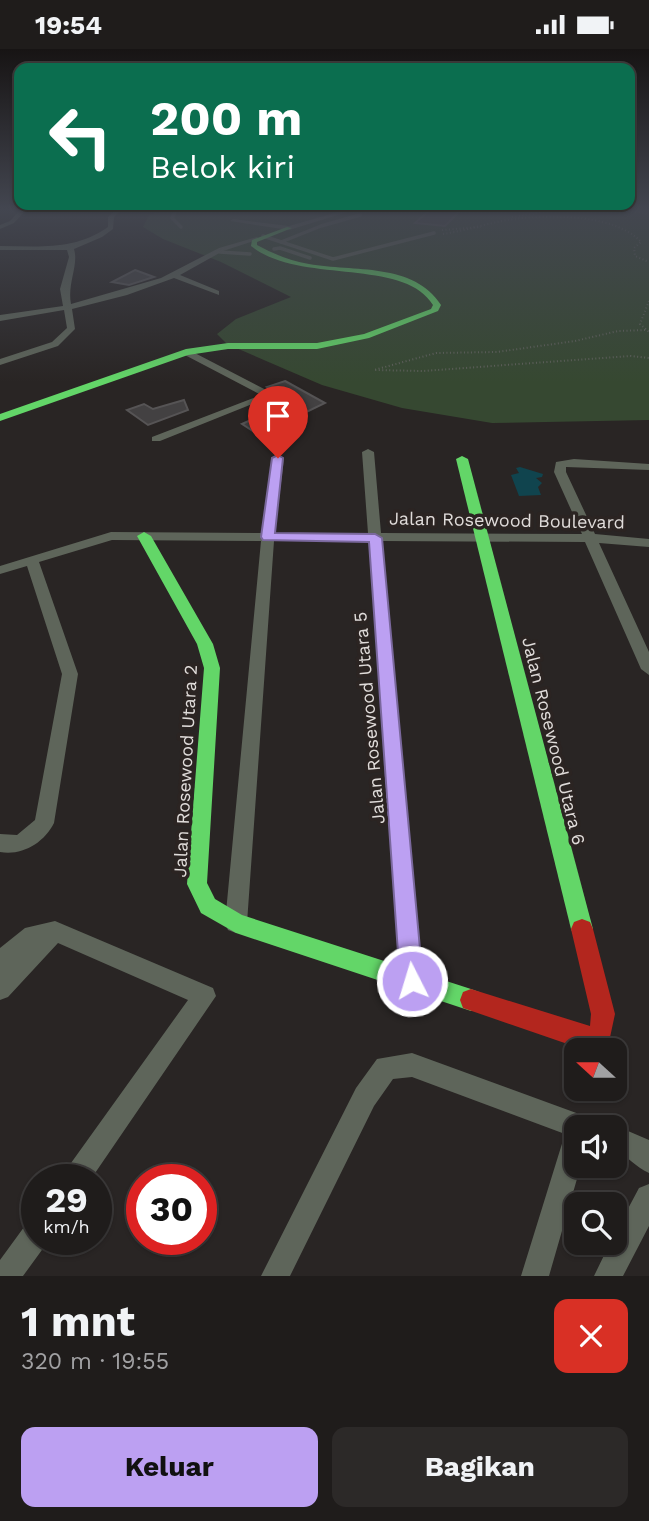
<!DOCTYPE html>
<html lang="id">
<meta charset="utf-8">
<style>
:root{--surface:#1f1c1b;--page:#2c2928;--text:#f1f3f6;--muted:#a1a1a3;--line:#3c3a3a;--accent:#bca0f2}
body{margin:0;font-family:"Work Sans",sans-serif;background:var(--page);color:var(--text);height:100vh;display:flex;flex-direction:column;font-size:26px;white-space:nowrap}
*{box-sizing:border-box;margin:0}
p{font-size:23px;color:var(--muted)}
.icon{flex:none;width:38px;height:38px;fill:none;stroke:currentColor;stroke-width:2;stroke-linecap:round;stroke-linejoin:round}
.map{position:relative;height:1227px;overflow:hidden}
.panel{display:flex;flex-direction:column;background:var(--surface);flex:1}
.panel>*{flex:none}
.banner{position:absolute;left:14px;top:14px;width:621px;height:147px;border-radius:14px;box-shadow:0 2px 5px #0004,0 0 0 2px var(--line);background:#0b6e4f;color:#fff;overflow:hidden}
.needle{width:46px;rotate:291deg}
.tools{position:absolute;left:564px;top:989px;display:grid;gap:14px}
.tools a{display:grid;place-items:center;width:63px;height:63px;border-radius:14px;background:var(--surface);box-shadow:0 2px 5px #0004,0 0 0 2px var(--line);font-size:35px}
.speed{position:absolute;left:21px;top:1115px;display:flex;gap:14px;font-size:35px;font-weight:700;text-align:center}
.speed>*{display:grid;place-content:center;width:91px;height:91px;border-radius:50%;background:var(--surface);box-shadow:0 2px 5px #0004,0 0 0 2px var(--line);line-height:1}
.speed small{font-size:18px;font-weight:400}
.speed .limit{border:10px solid #d22;background:#fff;color:#111}
.pin{position:absolute;display:grid;place-items:center;width:60px;height:60px;color:#fff;margin:-72px -30px;border-radius:50% 50% 50% 0;rotate:-45deg;box-shadow:0 0 7px #0007}
.pin .icon{rotate:45deg}
.me{position:absolute;width:77px;margin:-38px;rotate:355deg;stroke-linejoin:round;filter:drop-shadow(0 0 5px #0008)}
.turn{display:flex;align-items:center;gap:24px;height:147px;padding:0 21px;font-size:32px}
.turn .icon{width:91px;height:91px;stroke-width:2.5}
.turn b{display:block;font-size:49px;line-height:60px}
.round{display:grid;place-items:center;flex:none;width:74px;height:74px;border-radius:14px;background:var(--page)}
.headline{display:flex;align-items:center;justify-content:space-between;height:119px;padding:0 21px}
h1{font-size:42px;font-weight:700;line-height:52px}
.primary-button{display:flex;gap:14px;margin-top:auto;padding:14px 21px}
.primary-button a{flex:1;height:80px;border-radius:14px;background:var(--accent);color:#111;font-size:28px;font-weight:700;line-height:80px;text-align:center}
.primary-button a+a{background:var(--page);color:var(--text)}
.status{display:flex;justify-content:space-between;align-items:center;height:49px;padding:0 35px;background:var(--surface);direction:ltr}
.status svg{height:19px;fill:currentColor}
.map>svg:first-child{display:block}
</style>
<div class="status"><b>19:54</b><svg viewBox="0 0 49 12"><path d="M0 12V9h3v3zM5 12V6h3v6zM10 12V3h3v9zM15 12V0h3v12zM26 1h20v11H26zM47 4h2v5h-2z"/></svg></div>
<div class="map">
<svg width="649" height="1227" viewBox="0 0 649 1227">
<rect width="100%" height="100%" fill="#292524"/>
<!-- green -->
<path fill="#364831" d="M167 161H649V371L492 374 402 359 322 336 227 295 217 285 236 270 291 248 221 213 163 190 143 178 149 166Z"/>
<!-- water -->
<path fill="#10444e" d="M520 418 543 425 542 428 536 429 542 434 538 438 541 446 519 447 511 426 519 424 516 419Z"/>
<!-- building -->
<g fill="#434142" stroke="#565455" stroke-width="2">
<path d="M430 161H461L445 177 415 174Z"/>
<path d="M135 221 154 228 129 236 112 233Z"/>
<path d="M285 332 325 354 259 386 242 375 291 353 267 338Z"/>
<path d="M184 351 188 361 148 376 127 361 144 355 153 360Z"/>
</g>
<g fill="none" stroke-linecap="round" stroke-linejoin="round">
<!-- path -->
<g stroke="#5f615b" stroke-width="2" stroke-dasharray="1 2.5" stroke-linecap="butt">
<path d="M625 161 649 165"/>
<path d="M512 168 555 161"/>
<path d="M442 181 481 178"/>
<path d="M443 185C464 182 485 175 507 171 543 165 615 164 641 193L634 199 635 207 649 213"/>
<path d="M649 252 640 275 649 283"/>
<path d="M645 281 618 282 575 292 497 303 436 304 374 321 423 322 631 307 649 309"/>
</g>
<!-- lane -->
<g stroke="#5e655a" stroke-width="3.5">
<path d="M176 161 172 169 181 178"/>
<path d="M263 187 333 210 434 184"/>
<path d="M281 193 321 177 360 166"/>
<path d="M274 200 280 199 310 209"/>
<path d="M220 203 250 205"/>
</g>
<!-- street -->
<g fill="#5e655a" fill-rule="evenodd">
<path d="M20 161H26L14 174 0 180V176L10 172Z"/>
<path d="M115 161H121L114 168 113 180 102 188 74 200C79 216 67 234 71 255L161 229 219 199 257 188 260 190 223 202 180 226 219 242V246L174 229 127 246 72 260 75 280 58 297 0 316V310L52 293 67 279 64 261 0 272V266L63 257 60 240 69 208 67 201H0V197C39 197 74 202 108 178V168Z"/>
<path d="M345 161H354L289 181 230 172 233 170 289 177Z"/>
<path d="M183 301H189L270 343V348L160 392H152V388L261 346 183 305Z"/>
<path d="M368 400 374 403 381 484 582 485 554 423 556 413 574 410 649 415V421L566 418V423L595 485 649 490V498L599 494 649 603V626L641 620 585 493 382 492 423 932 420 940 412 943 404 940 401 932 369 492H274L247 874 244 881 236 884 228 881 225 874 261 492 112 491 39 513 78 625 54 774C44 794 22 807 0 803V785L17 786 35 771 62 625 27 517 0 525V517L111 483 262 484 272 409 278 406 284 409 275 484H368L362 403Z"/>
<path d="M55 872 213 939 216 947 91 1130H62L66 1121 188 951 58 894 8 948 0 951V899L25 879Z"/>
<path d="M412 1004 590 1069 594 1078H576V1116H581L549 1227H521L565 1085 412 1028 393 1030 374 1057 290 1227H261L356 1039 377 1010Z"/>
<path d="M614 1076 649 1091V1124C635 1118 629 1107 614 1102V1078H609Z"/>
<path d="M649 1135V1177L623 1227H594L610 1194H614V1186L639 1139Z"/>
<path d="M37 1170V1190H48L47 1194 23 1227H0V1211L27 1174Z"/>
</g>
<!-- fast -->
<g fill="#63d668" fill-rule="evenodd">
<path d="M287 178 292 179 257 193V196C274 205 290 212 309 215 353 223 414 213 441 256L438 262 369 289 317 300H228L188 306 0 372V365L186 300 228 294H317L364 285 431 260 433 256C404 208 300 236 251 197L252 191Z"/>
<path d="M462 407 468 410 593 880 590 887 582 890 574 887 571 880 456 410Z"/>
<path d="M144 483 151 487 213 595 220 619 207 834 215 850 242 866 471 940 479 943 482 951 479 959 471 962 236 884 201 864 187 835 204 619 197 595 137 487Z"/>
</g>
<!-- jam -->
<path fill="#b3261e" fill-rule="evenodd" d="M582 870 590 873 593 880 615 965 609 993 585 1001 463 959 460 951 463 943 471 940 590 977 591 965 571 880 574 873Z"/>
</g>
<!-- sky -->
<linearGradient id="sky" x2="0" y2="1"><stop stop-color="#171414"/><stop offset="0.48" stop-color="#434650"/><stop offset="1" stop-color="#434650" stop-opacity="0"/></linearGradient>
<rect width="649" height="333" fill="url(#sky)"/>
<!-- route -->
<path fill="#bca0f2" stroke="#7a689d" stroke-width="2" d="M278 406 283 409 275 484 375 485 382 489 423 932 420 940 412 943 404 940 400 932 369 493 263 491 261 488 272 409Z"/>
<g text-anchor="middle" dominant-baseline="central" stroke-width="7" stroke-linejoin="round" paint-order="stroke">
<!-- street labels -->
<g font-size="18" fill="#e0dcda" stroke="#2b2422">
<text transform="translate(507 471) rotate(1)">Jalan Rosewood Boulevard</text>
<text transform="translate(369 669) rotate(-95)">Jalan Rosewood Utara 5</text>
<text transform="translate(554 692) rotate(76)">Jalan Rosewood Utara 6</text>
<text transform="translate(185 722) rotate(-87)">Jalan Rosewood Utara 2</text>
</g>
</g>
</svg>
<div class="tools">
<a><svg class="needle" viewBox="-14 -14 28 28"><path d="M0-13l5 13h-10z" fill="#e53935"/><path d="M0 13l5-13h-10z" fill="#a1a1a3"/></svg></a>
<a><svg class="icon" aria-label="sound" viewBox="0 0 24 24"><path d="M4 9h4l5-4v14l-5-4H4zM17 9q2 3 0 6"/></svg></a>
<a><svg class="icon" aria-label="search" viewBox="0 0 24 24"><circle cx="10" cy="10" r="6"/><path d="M15 15l6 6"/></svg></a>
</div>
<div class="speed"><div>29<small>km/h</small></div><div class="limit">30</div></div>
<div class="pin" style="left:278px;top:409px;background:#d93025"><svg class="icon" aria-label="arrive" viewBox="0 0 24 24"><path d="M6 21V4h12l-3 4 3 4H6"/></svg></div>
<svg class="me" style="left:412px;top:932px" viewBox="-20 -20 40 40"><circle r="17" fill="#bca0f2" stroke="#fff" stroke-width="3"/><path d="M0-11L8 9 0 5-8 9z" fill="#fff"/></svg>
<div class="banner">
<div class="turn"><svg class="icon" aria-label="left" viewBox="0 0 24 24"><path d="M17 20v-9H6M10 6l-5 5 5 5"/></svg><div><b>200 m</b>Belok kiri</div></div>
</div>
</div>
<section class="panel">
<div class="headline"><div><h1>1 mnt</h1><p>320 m · 19:55</p></div><a class="round" style="background:#d93025;color:#fff"><svg class="icon" aria-label="close" viewBox="0 0 24 24"><path d="M6 6l12 12M18 6L6 18"/></svg></a></div>
<div class="primary-button"><a>Keluar</a><a>Bagikan</a></div>
</section>
